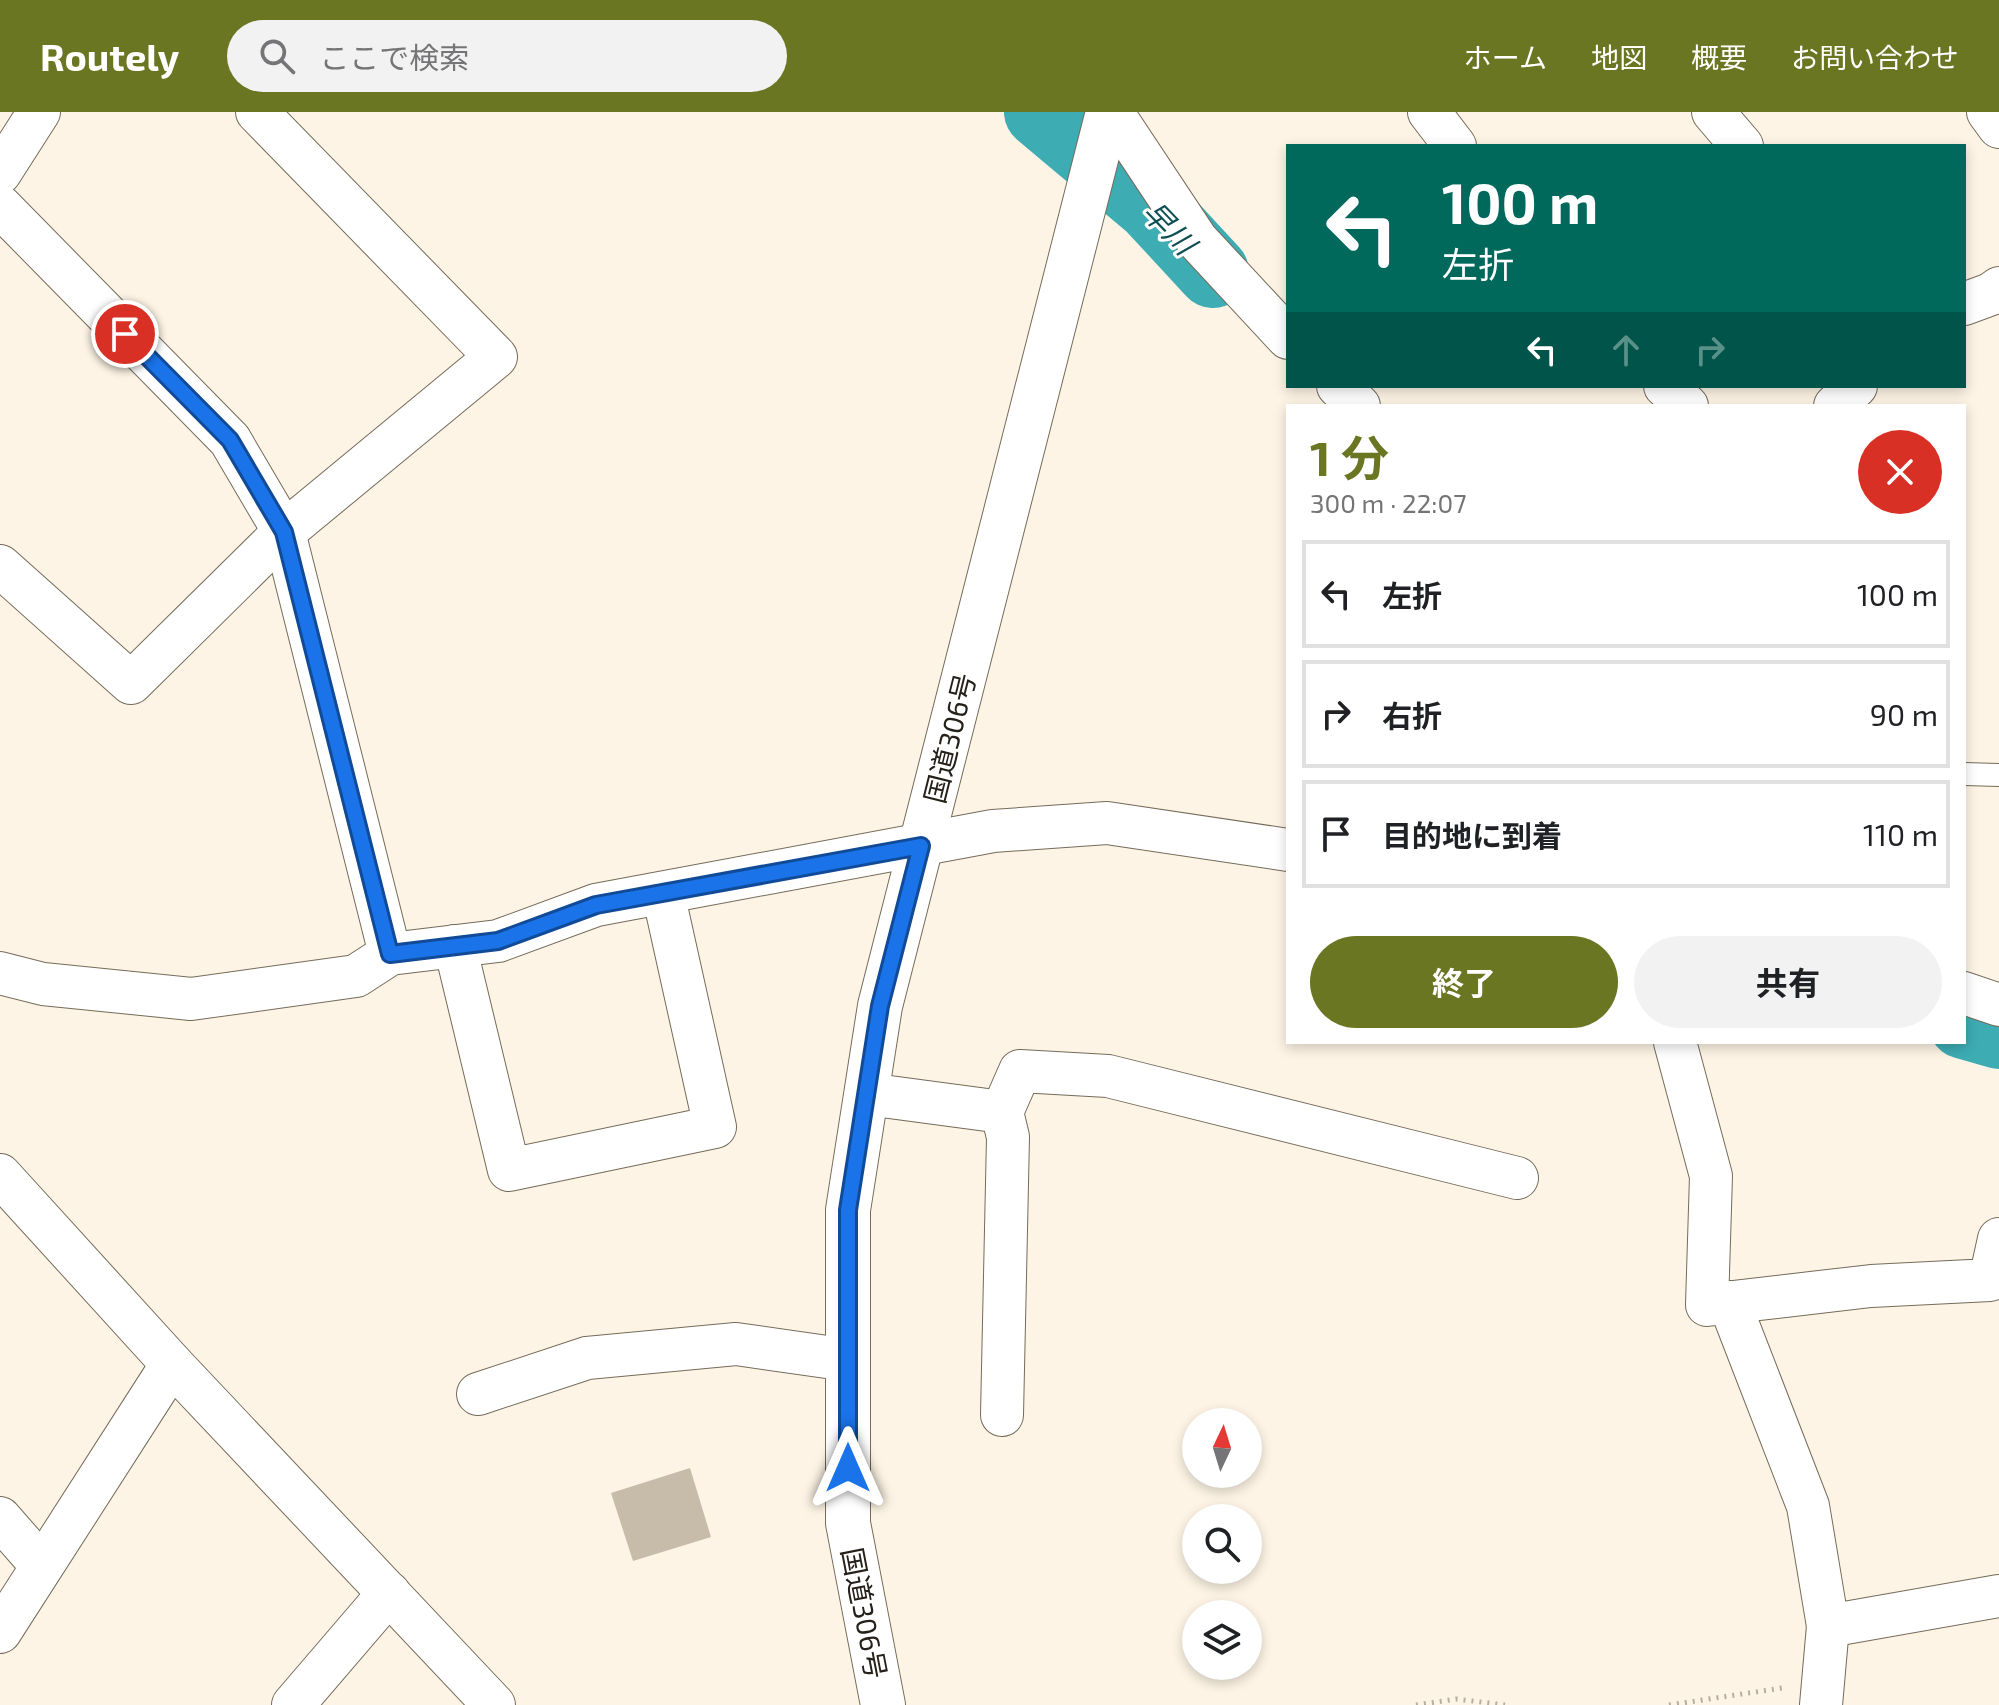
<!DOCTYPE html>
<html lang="ja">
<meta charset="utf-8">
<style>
:root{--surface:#fff;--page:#f2f2f2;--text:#202124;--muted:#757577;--line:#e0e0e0;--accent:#6b7622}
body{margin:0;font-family:"Exo 2","Noto Sans JP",sans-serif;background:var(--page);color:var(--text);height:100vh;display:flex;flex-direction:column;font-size:30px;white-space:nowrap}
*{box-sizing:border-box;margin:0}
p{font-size:26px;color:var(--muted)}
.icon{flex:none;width:44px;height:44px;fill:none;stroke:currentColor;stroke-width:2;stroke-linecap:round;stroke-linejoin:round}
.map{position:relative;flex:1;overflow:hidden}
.details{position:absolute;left:1286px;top:292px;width:680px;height:640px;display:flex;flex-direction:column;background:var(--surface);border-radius:0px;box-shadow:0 4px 12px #0003}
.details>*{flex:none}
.top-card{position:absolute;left:1286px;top:32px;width:680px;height:244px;border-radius:0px;box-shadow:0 4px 12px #0003;background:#00695c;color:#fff;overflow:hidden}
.needle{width:52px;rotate:4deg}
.fabs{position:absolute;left:1182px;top:1296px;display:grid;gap:16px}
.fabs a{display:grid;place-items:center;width:80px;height:80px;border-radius:50%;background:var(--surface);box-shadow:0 4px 12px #0003;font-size:40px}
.pin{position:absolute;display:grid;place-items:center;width:68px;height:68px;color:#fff;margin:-34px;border:4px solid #fff;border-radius:50%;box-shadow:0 2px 8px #0007}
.me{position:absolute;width:88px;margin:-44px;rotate:0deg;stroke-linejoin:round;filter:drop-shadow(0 0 6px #0008)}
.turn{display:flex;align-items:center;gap:28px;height:168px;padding:0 24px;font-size:36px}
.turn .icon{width:104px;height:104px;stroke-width:2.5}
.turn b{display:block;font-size:56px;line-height:68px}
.lanes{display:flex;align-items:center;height:76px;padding:0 24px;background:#0003;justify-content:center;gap:40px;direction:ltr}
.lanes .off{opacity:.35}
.round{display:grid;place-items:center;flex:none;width:84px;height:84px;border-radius:42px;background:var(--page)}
.overview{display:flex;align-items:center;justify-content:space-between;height:136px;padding:0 24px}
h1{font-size:48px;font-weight:700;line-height:60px;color:var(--accent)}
.primary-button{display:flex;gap:16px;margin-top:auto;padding:16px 24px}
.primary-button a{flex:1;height:92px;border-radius:48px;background:var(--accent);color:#fff;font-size:32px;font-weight:700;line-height:92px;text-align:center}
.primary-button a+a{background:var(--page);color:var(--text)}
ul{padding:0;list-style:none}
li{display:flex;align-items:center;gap:24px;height:108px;margin:0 16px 12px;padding:0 8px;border:4px solid var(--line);border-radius:0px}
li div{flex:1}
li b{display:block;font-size:30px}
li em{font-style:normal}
header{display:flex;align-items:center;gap:48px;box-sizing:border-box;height:112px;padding:0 40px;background:var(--accent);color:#fff}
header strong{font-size:38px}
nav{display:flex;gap:44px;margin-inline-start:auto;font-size:28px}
.search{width:560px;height:72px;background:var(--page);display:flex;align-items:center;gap:20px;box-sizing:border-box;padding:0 28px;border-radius:44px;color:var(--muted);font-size:30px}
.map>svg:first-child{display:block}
</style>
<header>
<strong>Routely</strong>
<div class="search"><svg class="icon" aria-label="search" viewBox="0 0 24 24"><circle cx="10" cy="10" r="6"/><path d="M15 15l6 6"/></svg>ここで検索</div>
<nav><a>ホーム</a><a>地図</a><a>概要</a><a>お問い合わせ</a></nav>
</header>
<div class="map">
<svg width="1999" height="1593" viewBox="0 0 1999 1593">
<rect width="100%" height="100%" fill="#fdf4e5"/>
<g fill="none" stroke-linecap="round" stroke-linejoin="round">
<!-- river -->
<g stroke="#3dacb3" stroke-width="72">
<path d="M1040 0 1152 94 1213 160"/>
<path d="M1964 911 1999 921"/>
</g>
</g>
<!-- building -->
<path fill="#c7bca9" d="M690 1356 711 1425 633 1449 611 1381Z"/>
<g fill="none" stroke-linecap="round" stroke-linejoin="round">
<defs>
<path id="lane" d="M1964 662 1999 663"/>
<g id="street">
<path d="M1112 0 1197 128 1288 226"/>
<path d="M1429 0 1455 34"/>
<path d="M1713 0 1742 34"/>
<path d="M1988 0 1999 15"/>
<path d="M0 61 39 0"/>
<path d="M0 94 230 328 284 420 390 842"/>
<path d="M1964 192 1991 182 1999 176"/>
<path d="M1338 274 1359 294"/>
<path d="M1665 274 1687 294"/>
<path d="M1835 294 1856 274"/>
<path d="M0 454 131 571 284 420 496 245 257 0"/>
<path d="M455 834 509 1058 715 1015 663 781"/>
<path d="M0 861 43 872 191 887 356 864 390 842 498 829 596 793 993 719 1107 711 1288 738"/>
<path d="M1964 881 1999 893"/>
<path d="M1675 930 1711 1064 1707 1193 1871 1174 1990 1168 1999 1127"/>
<path d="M867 982 1002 1000 1020 959 1108 964 1517 1066"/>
<path d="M0 1063 172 1252 494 1593"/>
<path d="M1729 1190 1808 1394 1828 1514 1999 1484"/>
<path d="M478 1282 587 1246 736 1232 848 1248"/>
<path d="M1002 1303 1008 1025 1002 1000"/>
<path d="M0 1406 42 1454"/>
<path d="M0 1520 172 1252"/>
<path d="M293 1593 389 1481"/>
<path d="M1821 1593 1828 1514"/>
</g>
<path id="highway" d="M883 1593 848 1411V1098L880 894 1108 0"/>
</defs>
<!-- lane casing -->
<use href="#lane" stroke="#756b5a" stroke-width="24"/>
<!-- street casing -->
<use href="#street" stroke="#756b5a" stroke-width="44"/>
<!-- highway casing -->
<use href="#highway" stroke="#756b5a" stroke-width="46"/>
<!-- path -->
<g stroke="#b5aea1" stroke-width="5" stroke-dasharray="2 6" stroke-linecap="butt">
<path d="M1416 1593 1456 1587 1505 1593"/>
<path d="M1669 1593 1782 1576"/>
</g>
<!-- lane -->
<use href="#lane" stroke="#fff" stroke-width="22"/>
<!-- street -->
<use href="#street" stroke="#fff" stroke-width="42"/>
<!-- highway -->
<use href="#highway" stroke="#fff" stroke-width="44"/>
</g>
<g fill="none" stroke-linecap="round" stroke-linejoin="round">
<defs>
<path id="route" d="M125 222 230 328 284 420 390 842 498 829 596 793 921 734 880 894 848 1098V1356"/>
</defs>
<!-- route casing -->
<use href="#route" stroke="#114b97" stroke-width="20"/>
<!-- route -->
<use href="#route" stroke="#1a73e8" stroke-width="14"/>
</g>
<g text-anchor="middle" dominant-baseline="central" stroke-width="6" stroke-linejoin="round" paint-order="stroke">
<!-- street labels -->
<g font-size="28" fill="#252019" stroke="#fff">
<text transform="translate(949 626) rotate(-76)">国道306号</text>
<text transform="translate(865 1501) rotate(79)">国道306号</text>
</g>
<!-- water labels -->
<g font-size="30" font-style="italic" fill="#0e4f53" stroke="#fff">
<text transform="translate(1170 115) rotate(46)">早川</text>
</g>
</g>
</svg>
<div class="fabs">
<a><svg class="needle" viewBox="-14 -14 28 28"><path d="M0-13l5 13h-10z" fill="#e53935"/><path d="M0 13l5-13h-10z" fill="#757577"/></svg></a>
<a><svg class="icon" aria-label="search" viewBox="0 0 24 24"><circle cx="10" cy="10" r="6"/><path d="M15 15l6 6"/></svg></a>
<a><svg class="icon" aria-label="layers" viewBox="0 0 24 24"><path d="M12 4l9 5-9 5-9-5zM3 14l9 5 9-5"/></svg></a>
</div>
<div class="pin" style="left:125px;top:222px;background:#d93025"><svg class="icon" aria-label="arrive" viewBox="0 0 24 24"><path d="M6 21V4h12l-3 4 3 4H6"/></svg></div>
<svg class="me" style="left:848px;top:1356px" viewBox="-20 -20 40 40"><path d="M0-17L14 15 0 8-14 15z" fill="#1a73e8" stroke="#fff" stroke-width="4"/></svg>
<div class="top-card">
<div class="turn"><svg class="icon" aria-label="left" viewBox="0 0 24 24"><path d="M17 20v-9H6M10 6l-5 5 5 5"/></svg><div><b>100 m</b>左折</div></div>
<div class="lanes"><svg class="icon" aria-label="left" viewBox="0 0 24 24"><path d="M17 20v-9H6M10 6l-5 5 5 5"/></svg><svg class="icon off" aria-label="ahead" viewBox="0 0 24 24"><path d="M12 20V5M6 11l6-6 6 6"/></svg><svg class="icon off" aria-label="right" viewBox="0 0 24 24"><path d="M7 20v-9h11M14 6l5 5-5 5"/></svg></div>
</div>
<section class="details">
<div class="overview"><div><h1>1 分</h1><p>300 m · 22:07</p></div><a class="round" style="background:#d93025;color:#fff"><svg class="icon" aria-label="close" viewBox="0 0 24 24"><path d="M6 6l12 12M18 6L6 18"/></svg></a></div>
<ul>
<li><svg class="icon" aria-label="left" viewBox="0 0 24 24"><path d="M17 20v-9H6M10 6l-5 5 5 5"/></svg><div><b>左折</b></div><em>100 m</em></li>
<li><svg class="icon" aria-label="right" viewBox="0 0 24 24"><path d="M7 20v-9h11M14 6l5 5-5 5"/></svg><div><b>右折</b></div><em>90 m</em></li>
<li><svg class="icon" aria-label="arrive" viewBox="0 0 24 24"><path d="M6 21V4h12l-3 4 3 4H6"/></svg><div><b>目的地に到着</b></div><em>110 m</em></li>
</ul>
<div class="primary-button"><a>終了</a><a>共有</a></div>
</section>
</div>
